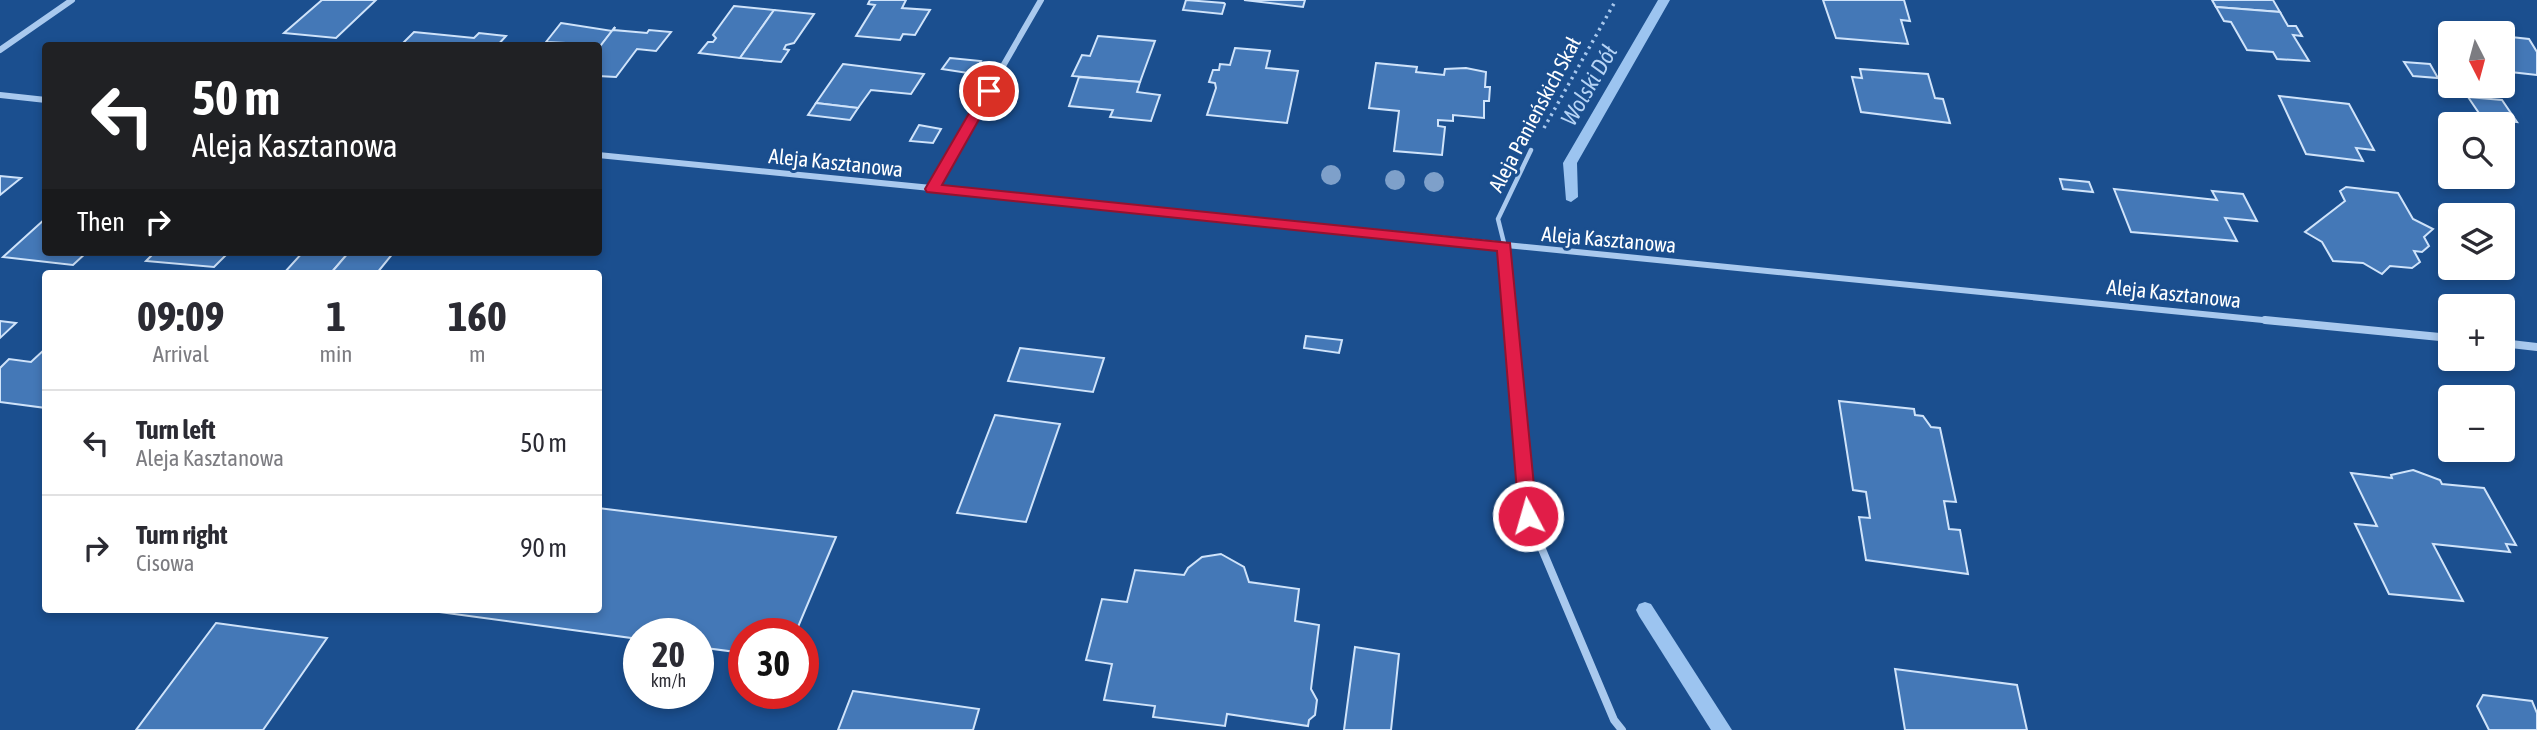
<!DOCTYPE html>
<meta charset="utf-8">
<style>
:root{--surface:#fff;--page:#f7f7f7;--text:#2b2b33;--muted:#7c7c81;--line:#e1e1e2}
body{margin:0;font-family:"Asap Condensed",sans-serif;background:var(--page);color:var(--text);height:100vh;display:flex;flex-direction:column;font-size:26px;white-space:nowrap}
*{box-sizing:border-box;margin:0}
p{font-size:23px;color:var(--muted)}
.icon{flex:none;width:38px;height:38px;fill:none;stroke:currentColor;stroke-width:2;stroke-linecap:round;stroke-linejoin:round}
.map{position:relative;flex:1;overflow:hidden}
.details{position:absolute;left:42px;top:270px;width:560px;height:343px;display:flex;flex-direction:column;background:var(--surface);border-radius:7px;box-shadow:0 4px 10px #0003}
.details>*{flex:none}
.hud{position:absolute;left:42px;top:42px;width:560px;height:214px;border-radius:7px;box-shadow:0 4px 10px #0003;background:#202124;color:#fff;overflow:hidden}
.needle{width:46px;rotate:174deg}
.buttons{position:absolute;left:2438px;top:21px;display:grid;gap:14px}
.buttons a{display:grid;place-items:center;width:77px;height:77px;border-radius:7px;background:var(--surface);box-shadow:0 4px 10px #0003;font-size:35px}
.speed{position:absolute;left:623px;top:618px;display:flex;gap:14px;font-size:35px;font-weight:700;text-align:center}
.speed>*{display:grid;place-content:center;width:91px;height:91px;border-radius:50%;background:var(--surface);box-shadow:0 4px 10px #0003;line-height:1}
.speed small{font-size:18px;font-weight:400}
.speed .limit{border:10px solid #d22;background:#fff;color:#111}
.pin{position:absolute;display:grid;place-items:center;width:60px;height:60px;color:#fff;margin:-30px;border:4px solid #fff;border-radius:50%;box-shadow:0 2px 7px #0007}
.me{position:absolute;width:77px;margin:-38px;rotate:354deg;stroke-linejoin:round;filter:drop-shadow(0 0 5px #0008)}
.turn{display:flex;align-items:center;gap:24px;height:147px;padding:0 35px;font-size:32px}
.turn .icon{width:91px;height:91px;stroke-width:2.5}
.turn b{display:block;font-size:49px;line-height:60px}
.then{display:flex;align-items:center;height:66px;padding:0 35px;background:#0003;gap:14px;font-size:26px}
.eta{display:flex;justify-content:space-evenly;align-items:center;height:119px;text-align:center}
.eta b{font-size:42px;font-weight:700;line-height:49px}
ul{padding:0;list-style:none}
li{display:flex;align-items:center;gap:21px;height:105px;padding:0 35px;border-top:2px solid var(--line)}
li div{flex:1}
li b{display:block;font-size:26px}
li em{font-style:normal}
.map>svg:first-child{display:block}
</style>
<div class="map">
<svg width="2537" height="730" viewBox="0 0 2537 730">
<rect width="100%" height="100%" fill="#1b4f8f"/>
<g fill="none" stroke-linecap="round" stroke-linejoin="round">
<!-- stream -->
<g fill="#9cc4f0" fill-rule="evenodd">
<path d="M1658 0H1670L1577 163 1578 197 1571 202 1566 200 1563 163Z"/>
<path d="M1645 602 1651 604 1732 730H1711L1639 616 1636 610 1639 604Z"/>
</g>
</g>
<!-- building -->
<g fill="#4478b7" stroke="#cfe3fa" stroke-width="2">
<path d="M322 0H376L336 38 284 33Z"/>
<path d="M870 0H906L902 8 930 10 915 35 903 34 900 40 856 36 875 5 868 4Z"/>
<path d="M1186 0 1224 3 1225 4 1222 14 1183 10Z"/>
<path d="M1244 0H1305L1303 7Z"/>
<path d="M1823 0H1904L1910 21 1901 20 1908 44 1836 38Z"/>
<path d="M2212 0H2273L2280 12 2216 7Z"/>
<path d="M734 6 774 10 740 58 699 53 708 42H713L716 38 713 35Z"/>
<path d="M2216 7 2280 12 2288 26H2296L2302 36 2293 35 2309 61 2277 59 2273 52 2247 50 2231 22 2224 21Z"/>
<path d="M774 10 814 14 794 43 786 45 784 49 789 50 781 62 740 58Z"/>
<path d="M561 23 612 31 615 27 598 49V46H562L564 43 546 42Z"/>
<path d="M2461 24 2488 27 2492 33H2466Z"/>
<path d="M615 27 614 30 647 33 649 30 671 32 656 51 637 49 616 77 598 76V49Z"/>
<path d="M414 32 474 38 479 33 506 36 497 46H400Z"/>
<path d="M1098 36 1155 41 1140 82 1072 76 1082 55 1090 56Z"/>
<path d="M2502 36 2529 39 2537 52V75L2502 71Z"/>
<path d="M1235 48 1270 51 1266 68 1298 71 1287 123 1207 115 1216 88 1215 83 1209 82 1213 70H1219L1220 64 1230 65Z"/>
<path d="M950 58 981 61 974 74 942 69Z"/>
<path d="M2404 62 2430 64 2438 78 2413 76Z"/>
<path d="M1376 63 1417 67 1416 72 1444 75 1445 69 1466 68 1486 72 1485 87H1490L1489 101H1484V118L1453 115V121L1438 120V126L1445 127 1442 155 1394 151 1399 111 1369 108Z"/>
<path d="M843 64 924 74 911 94 871 90 858 108 816 103Z"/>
<path d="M1860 69 1928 74 1935 98 1943 99 1950 123 1861 112 1852 77 1862 78Z"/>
<path d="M1079 77 1140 82 1137 92 1160 95 1151 121 1110 117 1113 110 1069 106Z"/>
<path d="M2279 96 2349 104 2374 150 2356 148 2363 161 2306 154Z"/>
<path d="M2468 97 2502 100 2517 122 2483 119Z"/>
<path d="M816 103 858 108 850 120 808 115Z"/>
<path d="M919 125 941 129 933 143 910 141Z"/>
<path d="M0 176 21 178 0 195Z"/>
<path d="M2060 179 2089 182 2093 192 2063 189Z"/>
<path d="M2346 187 2398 193 2413 219 2433 229 2424 237 2429 246 2422 252 2414 251 2420 262 2412 268 2390 266 2382 274 2363 263 2333 261 2322 242 2305 232 2345 201 2340 191Z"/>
<path d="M2114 189 2217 200 2212 191 2243 194 2257 221 2225 218 2237 241 2131 232Z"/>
<path d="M46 218V252H87L73 265 3 257Z"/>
<path d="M155 252H229L214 267 146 261Z"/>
<path d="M303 252H349L331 273H284Z"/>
<path d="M349 252H394L377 273H331Z"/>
<path d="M0 321 16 323 0 338Z"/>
<path d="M1306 336 1342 340 1339 353 1304 348Z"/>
<path d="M46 348V408L0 402V368L9 359 31 362Z"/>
<path d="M1020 348 1104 358 1093 392 1008 381Z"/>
<path d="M1839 401 1914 409 1915 415 1923 416 1931 427 1940 428 1956 502 1944 501 1949 529 1960 530 1968 574 1866 560 1859 517 1870 518 1866 492 1853 490Z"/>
<path d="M995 415 1060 424 1026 522 957 513Z"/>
<path d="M2413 470 2440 480 2442 484 2484 488 2516 545 2506 544 2510 552 2433 544 2463 601 2389 594 2355 524 2377 526 2351 473 2392 478 2391 475Z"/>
<path d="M598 508 836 537 795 634H744V653L698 647V634H639V639L432 611 598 609Z"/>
<path d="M1221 554 1244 567 1249 582 1299 589 1295 621 1319 625 1311 689 1317 700 1315 715 1309 720 1308 726 1227 714 1225 726 1153 717 1155 706 1104 700 1112 664 1086 660 1102 599 1127 602 1135 570 1184 575 1188 568 1202 557Z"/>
<path d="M216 623 327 638 263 730H136Z"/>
<path d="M1355 647 1399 654 1391 730H1344Z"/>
<path d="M1895 669 2017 685 2027 730H1905Z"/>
<path d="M853 691 979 709 973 730H838Z"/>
<path d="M2483 695 2532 701 2537 713V730H2489L2477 706Z"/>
</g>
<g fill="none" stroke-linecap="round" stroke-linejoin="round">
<!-- path -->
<path stroke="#a9c9ee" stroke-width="3.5" stroke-dasharray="2.5 4.5" stroke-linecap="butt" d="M1544 128 1616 0"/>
<!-- lane -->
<path stroke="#a9c9ee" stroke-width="4.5" d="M1505 247 1498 219 1531 150"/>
<!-- street-far1 -->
<g stroke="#a9c9ee" stroke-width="6">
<path d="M0 50 72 0"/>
<path d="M0 95 46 100"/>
<path d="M598 155 2283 322"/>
<path d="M932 189 1041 0"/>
<path d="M1505 247 1511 322"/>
</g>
<!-- street -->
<g stroke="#a9c9ee" stroke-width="8">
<path d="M1511 320 1528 516 1614 720 1622 730"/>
<path d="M2265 320 2450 338"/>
<path d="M2502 343 2537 347"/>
</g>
</g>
<!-- trees -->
<g fill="#7ea0ca">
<circle cx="1331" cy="175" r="10"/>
<circle cx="1395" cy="180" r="10"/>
<circle cx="1434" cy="182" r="10"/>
</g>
<!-- route -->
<path fill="#e11d48" stroke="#92132f" stroke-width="2" d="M989 87 995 91 942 185 1510 243 1537 516 1534 521H1522L1519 516 1497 251 927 192 925 189 982 91Z"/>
<g text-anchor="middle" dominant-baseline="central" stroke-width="6" stroke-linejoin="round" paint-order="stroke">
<!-- street labels -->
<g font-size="21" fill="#fff" stroke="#1b4f8f">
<text transform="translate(1534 114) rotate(-62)">Aleja Panieńskich Skał</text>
<text transform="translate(836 162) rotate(6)">Aleja Kasztanowa</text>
<text transform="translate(1609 239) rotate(5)">Aleja Kasztanowa</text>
<text transform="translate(2174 293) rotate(6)">Aleja Kasztanowa</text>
</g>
<!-- water labels -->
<g font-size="23" font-style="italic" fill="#b5d3f5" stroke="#1b4f8f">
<text transform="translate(1589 85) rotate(-60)">Wolski Dół</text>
</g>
</g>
</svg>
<div class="buttons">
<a><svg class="needle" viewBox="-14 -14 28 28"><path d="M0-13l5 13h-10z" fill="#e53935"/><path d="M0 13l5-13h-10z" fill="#7c7c81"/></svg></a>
<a><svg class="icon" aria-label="search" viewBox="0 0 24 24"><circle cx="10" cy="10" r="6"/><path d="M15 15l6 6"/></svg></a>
<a><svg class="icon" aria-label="layers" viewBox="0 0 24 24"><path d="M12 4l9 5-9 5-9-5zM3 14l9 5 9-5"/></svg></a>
<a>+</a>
<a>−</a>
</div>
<div class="speed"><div>20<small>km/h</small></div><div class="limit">30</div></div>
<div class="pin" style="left:989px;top:91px;background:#d93025"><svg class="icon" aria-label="arrive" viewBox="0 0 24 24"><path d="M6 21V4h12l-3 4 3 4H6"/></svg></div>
<svg class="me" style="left:1528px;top:516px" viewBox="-20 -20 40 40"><circle r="17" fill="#e11d48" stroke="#fff" stroke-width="3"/><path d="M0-11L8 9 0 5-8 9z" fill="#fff"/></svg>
<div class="hud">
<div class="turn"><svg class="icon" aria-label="left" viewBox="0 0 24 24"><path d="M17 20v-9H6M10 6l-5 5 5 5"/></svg><div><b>50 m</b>Aleja Kasztanowa</div></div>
<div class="then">Then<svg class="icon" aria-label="right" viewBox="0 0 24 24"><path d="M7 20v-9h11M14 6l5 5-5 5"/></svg></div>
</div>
<section class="details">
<div class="eta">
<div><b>09:09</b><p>Arrival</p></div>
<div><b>1</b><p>min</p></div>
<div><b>160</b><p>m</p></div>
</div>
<ul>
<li><svg class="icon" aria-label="left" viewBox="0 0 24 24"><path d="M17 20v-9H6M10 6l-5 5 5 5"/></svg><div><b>Turn left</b><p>Aleja Kasztanowa</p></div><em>50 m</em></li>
<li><svg class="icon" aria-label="right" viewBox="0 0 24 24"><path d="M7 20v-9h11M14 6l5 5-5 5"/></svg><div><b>Turn right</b><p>Cisowa</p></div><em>90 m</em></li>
</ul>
</section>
</div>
